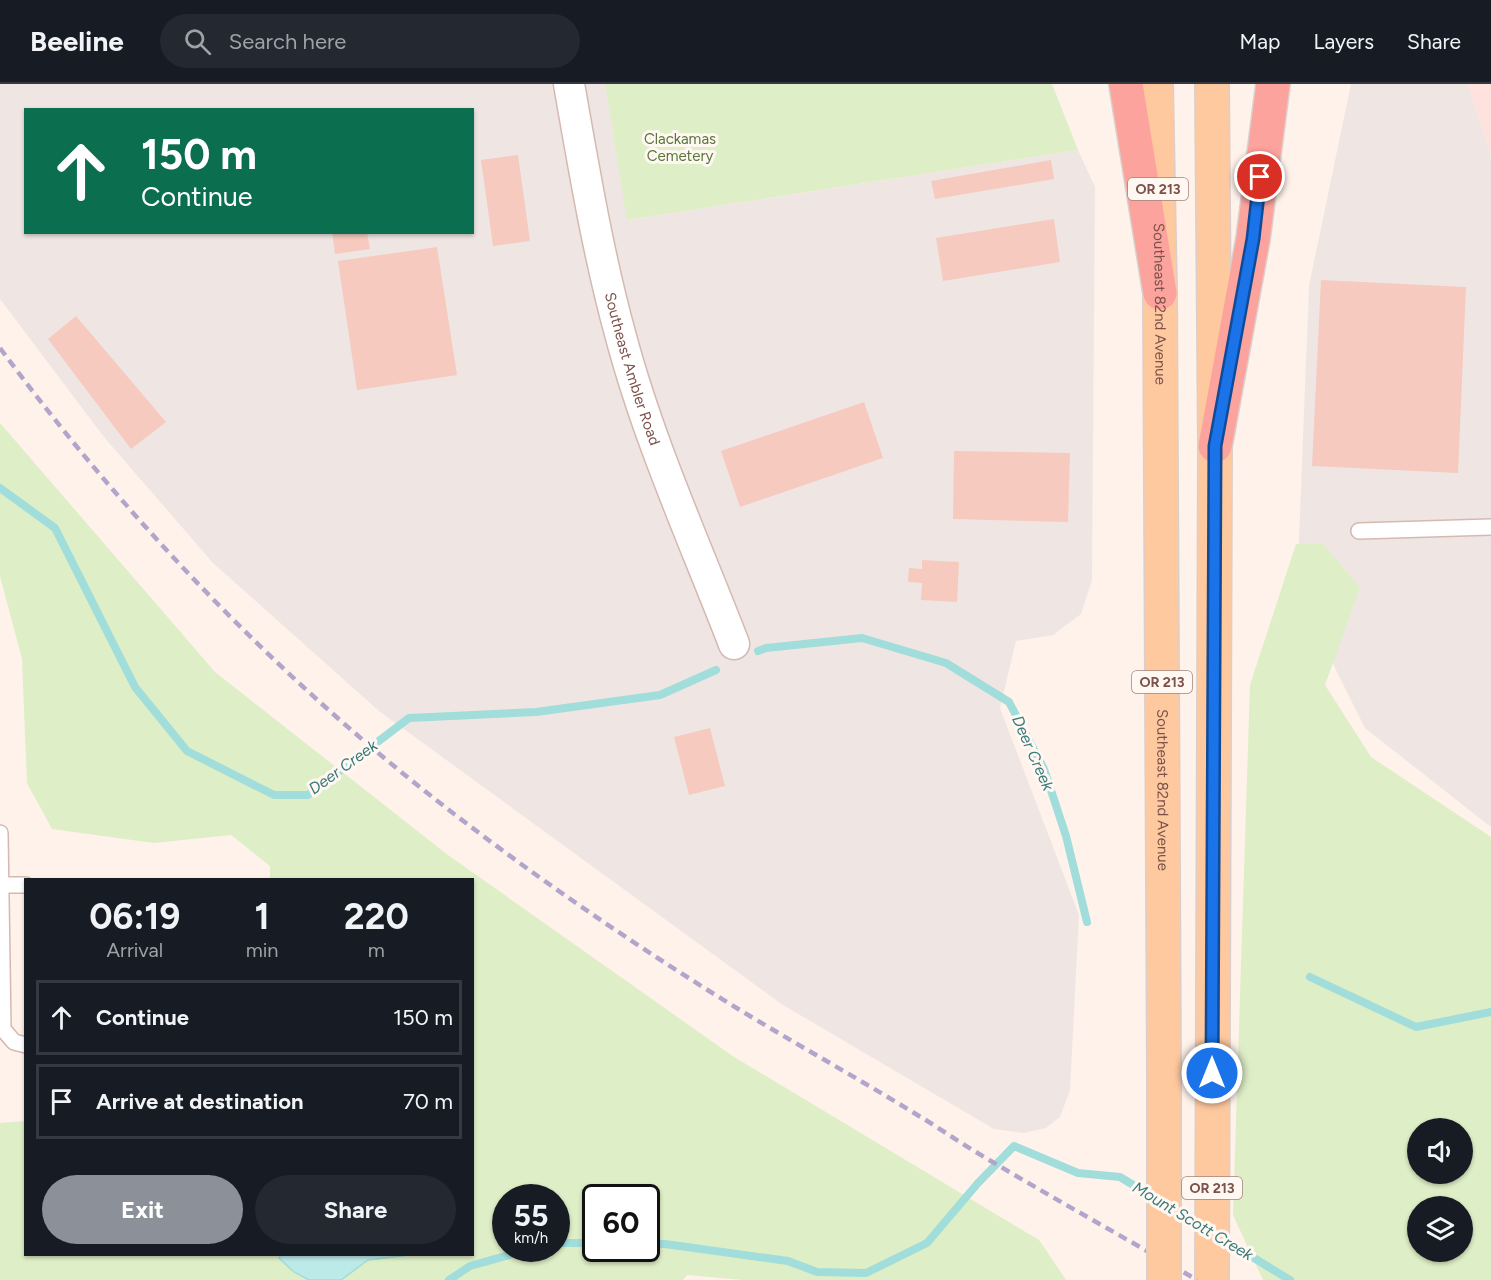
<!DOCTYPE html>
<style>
:root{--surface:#171b24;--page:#242831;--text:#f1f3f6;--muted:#9ea1a6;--line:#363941;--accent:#8c9099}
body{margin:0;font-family:Figtree,sans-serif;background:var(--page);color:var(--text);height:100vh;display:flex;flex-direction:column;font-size:22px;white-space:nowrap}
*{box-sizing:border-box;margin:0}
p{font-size:20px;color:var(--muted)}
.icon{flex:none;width:33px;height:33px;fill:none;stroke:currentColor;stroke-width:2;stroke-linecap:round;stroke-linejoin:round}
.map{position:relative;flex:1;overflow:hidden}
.drawer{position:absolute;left:24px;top:794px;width:450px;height:378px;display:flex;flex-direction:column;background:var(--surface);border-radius:0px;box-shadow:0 2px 4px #0004}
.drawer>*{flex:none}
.top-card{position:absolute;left:24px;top:24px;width:450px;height:126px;border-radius:0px;box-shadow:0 2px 4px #0004;background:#0b6e4f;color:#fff;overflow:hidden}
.buttons{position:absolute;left:1407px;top:1034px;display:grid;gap:12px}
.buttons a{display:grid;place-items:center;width:66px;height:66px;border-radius:50%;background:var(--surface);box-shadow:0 2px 4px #0004;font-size:30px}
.speed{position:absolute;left:492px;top:1100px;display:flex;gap:12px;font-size:30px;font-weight:700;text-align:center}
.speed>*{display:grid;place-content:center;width:78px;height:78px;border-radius:50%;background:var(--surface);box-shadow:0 2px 4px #0004;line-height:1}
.speed small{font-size:15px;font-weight:400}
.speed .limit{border:3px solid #111;border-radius:9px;background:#fff;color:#111}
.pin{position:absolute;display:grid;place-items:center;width:51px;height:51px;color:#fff;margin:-26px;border:3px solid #fff;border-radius:50%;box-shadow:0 2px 6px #0007}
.me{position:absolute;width:66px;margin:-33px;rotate:0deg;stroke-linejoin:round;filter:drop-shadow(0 0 4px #0008)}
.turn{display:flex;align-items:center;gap:21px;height:126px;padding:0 18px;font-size:27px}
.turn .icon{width:78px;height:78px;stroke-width:2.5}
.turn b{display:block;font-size:42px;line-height:51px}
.eta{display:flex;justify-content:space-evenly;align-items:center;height:102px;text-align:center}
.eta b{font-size:36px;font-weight:700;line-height:42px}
.button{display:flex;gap:12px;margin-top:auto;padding:12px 18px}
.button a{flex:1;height:69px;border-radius:36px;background:var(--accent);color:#fff;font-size:24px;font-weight:700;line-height:69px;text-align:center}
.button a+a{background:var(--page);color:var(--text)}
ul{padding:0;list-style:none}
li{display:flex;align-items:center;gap:18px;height:75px;margin:0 12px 9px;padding:0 6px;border:3px solid var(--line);border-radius:0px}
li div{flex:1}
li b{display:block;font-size:22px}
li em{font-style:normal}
header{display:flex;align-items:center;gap:36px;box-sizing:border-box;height:84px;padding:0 30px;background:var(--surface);border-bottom:2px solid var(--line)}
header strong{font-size:28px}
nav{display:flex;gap:33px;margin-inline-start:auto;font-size:21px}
.search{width:420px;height:54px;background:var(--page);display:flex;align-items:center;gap:15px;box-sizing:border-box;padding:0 21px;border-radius:33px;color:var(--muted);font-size:22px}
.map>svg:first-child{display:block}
</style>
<header>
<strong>Beeline</strong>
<div class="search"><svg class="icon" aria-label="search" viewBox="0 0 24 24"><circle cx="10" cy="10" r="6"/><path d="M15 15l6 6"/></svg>Search here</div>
<nav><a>Map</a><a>Layers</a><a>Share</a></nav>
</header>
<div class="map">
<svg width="1491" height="1196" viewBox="0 0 1491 1196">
<rect width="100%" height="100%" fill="#fef2ea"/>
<!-- commercial -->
<path fill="#ffe1dd" d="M1468 0H1491V72Z"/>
<!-- industrial -->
<g fill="#efe6e3" fill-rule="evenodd">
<path d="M0 0H605L628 136 1078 66 1095 103 1092 496 1081 530 1053 551 1016 557 1000 624 1079 831 1070 1006 1060 1033 1046 1044 1024 1049 994 1045 783 921 379 627 213 479 104 353 0 215ZM26 26H472V148H26Z"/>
<path d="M1351 0H1468L1491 72V743L1365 644 1297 508 1309 202Z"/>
</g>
<!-- green -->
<g fill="#deeec6" fill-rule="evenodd">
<path d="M605 0H1052L1078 66 627 136Z"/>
<path d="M0 339 215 588 448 771 734 973 1039 1156 1066 1196H743L687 1191 683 1196H0V1039L25 1037 26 1170H472V795H270V782L231 751 154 759 52 745 27 699 22 575 0 492ZM506 1113H556V1164H506ZM596 1113H646V1164H596Z"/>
<path d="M1296 460H1323L1360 503 1325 601 1371 673 1491 753V1196H1263L1233 1131 1250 601ZM1418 1044H1462V1089H1418ZM1418 1122H1462V1167H1418Z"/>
</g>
<!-- water -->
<path fill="#bceae8" stroke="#a1dddb" stroke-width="1.5" d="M281 1170H418L368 1176 341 1196H309L294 1188 279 1174Z"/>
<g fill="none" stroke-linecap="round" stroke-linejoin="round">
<!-- stream -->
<g stroke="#a1dddb" stroke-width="8">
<path d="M0 404 55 444 135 603 187 667 274 711H308L409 634 536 628 660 611 716 586"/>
<path d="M758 567 766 564 862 554 946 579 1009 618 1044 685 1066 752 1087 838"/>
<path d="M1310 893 1416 943 1491 928"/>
<path d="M1172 1125 1205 1145"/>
<path d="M1221 1154 1290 1196"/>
<path d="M556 1159H596"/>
<path d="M646 1160H665L788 1177 817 1188 866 1189 927 1159 978 1099 1014 1062 1078 1089 1120 1093 1156 1115"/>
<path d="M449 1196 470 1182 534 1164"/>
</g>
</g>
<!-- building -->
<g fill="#f6cabf">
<path d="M518 71 530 157 493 162 481 76Z"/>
<path d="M1051 76 1054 95 935 115 931 97Z"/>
<path d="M1054 135 1060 178 943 197 936 154Z"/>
<path d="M332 148H367L370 165 335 170Z"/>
<path d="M437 163 457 291 357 306 338 177Z"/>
<path d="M1321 196 1466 203 1458 389 1312 382Z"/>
<path d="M76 232 166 338 131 365 48 255Z"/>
<path d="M864 318 883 374 740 423 721 367Z"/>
<path d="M954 367 1070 369 1068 438 953 435Z"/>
<path d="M922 476 959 478 957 518 921 516 922 499 908 498 909 484 922 485Z"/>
<path d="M710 644 725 702 689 711 674 653Z"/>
</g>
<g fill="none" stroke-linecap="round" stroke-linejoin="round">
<defs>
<g id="lane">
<path d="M1359 447 1491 443"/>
<path d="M0 749 3 945 14 958 26 961"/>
<path d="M1 801H26"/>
</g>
<g id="street">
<path id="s1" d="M569 0C584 85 598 170 621 253 649 358 695 459 734 560"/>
</g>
<g id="primary">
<path id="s2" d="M1156 0 1160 209 1164 988"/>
<path d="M1212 0 1215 362 1212 1196"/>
</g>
<g id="highway">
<path d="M1126 0 1160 209"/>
<path d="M1215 362 1253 155 1273 0"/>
</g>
</defs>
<!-- lane casing -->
<use href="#lane" stroke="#d5b9b1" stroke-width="18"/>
<!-- street casing -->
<use href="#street" stroke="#d5b9b1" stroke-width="33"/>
<!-- primary casing -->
<use href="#primary" stroke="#dacfcc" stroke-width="36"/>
<!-- highway casing -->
<use href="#highway" stroke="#dacfcc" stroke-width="36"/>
<!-- lane -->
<use href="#lane" stroke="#fff" stroke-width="15"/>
<!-- street -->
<use href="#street" stroke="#fff" stroke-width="30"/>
<!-- primary -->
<use href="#primary" stroke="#ffc9a0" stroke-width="33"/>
<!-- highway -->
<use href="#highway" stroke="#fca39d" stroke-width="33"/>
<!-- rail -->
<path stroke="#b2a5cb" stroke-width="4.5" stroke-dasharray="9 6" stroke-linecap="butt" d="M0 264C127 436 279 595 449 726 533 791 623 853 714 910 781 952 851 990 919 1032 936 1042 953 1054 971 1065 1045 1110 1122 1152 1197 1196"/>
<defs>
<path id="primary-bridge" d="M1164 1196V988"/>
</defs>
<!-- primary-bridge casing -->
<use href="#primary-bridge" stroke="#dacfcc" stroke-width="36" stroke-linecap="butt"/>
<!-- primary-bridge -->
<use href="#primary-bridge" stroke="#ffc9a0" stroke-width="33"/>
</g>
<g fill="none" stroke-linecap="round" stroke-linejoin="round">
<defs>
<path id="route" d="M1212 989 1215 362 1253 155 1260 93"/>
</defs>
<!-- route casing -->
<use href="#route" stroke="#114b97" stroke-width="15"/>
<!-- route -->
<use href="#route" stroke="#1a73e8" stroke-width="10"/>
</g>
<g text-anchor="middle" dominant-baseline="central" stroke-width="6" stroke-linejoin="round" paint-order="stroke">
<!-- shield labels -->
<g fill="#fff7f2" stroke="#a3847c" stroke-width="1.5">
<rect x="1128" y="94" width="60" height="22" rx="4.5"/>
<rect x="1132" y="587" width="60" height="22" rx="4.5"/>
<rect x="1182" y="1093" width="60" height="22" rx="4.5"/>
</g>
<g font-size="14" font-weight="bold" fill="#7c524a">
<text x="1158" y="105">OR 213</text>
<text x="1162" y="598">OR 213</text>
<text x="1212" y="1104">OR 213</text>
</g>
<!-- park labels -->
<g font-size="15" fill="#58773b" stroke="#fff7f2">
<text x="680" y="55">Clackamas<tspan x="680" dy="17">Cemetery</tspan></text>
</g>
<!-- street labels -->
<g font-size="15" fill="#7c524a" stroke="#fff7f2">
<text stroke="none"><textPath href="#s2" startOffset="220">Southeast 82nd Avenue</textPath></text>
<text stroke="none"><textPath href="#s1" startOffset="292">Southeast Ambler Road</textPath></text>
<text stroke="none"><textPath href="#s2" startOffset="706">Southeast 82nd Avenue</textPath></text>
</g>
<!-- water labels -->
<g font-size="16" font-style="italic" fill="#387b79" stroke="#fff7f2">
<text transform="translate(1033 669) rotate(66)">Deer Creek</text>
<text transform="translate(343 683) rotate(-36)">Deer Creek</text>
<text transform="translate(1193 1137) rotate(31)">Mount Scott Creek</text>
</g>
</g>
</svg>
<div class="buttons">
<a><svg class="icon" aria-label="sound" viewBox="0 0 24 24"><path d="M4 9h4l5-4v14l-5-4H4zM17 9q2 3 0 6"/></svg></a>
<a><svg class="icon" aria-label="layers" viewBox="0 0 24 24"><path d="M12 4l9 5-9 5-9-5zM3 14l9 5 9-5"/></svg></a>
</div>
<div class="speed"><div>55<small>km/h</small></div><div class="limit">60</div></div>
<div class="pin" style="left:1260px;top:93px;background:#d93025"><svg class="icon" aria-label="arrive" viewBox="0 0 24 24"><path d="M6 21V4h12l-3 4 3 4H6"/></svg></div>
<svg class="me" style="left:1212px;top:989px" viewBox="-20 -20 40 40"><circle r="17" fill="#1a73e8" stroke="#fff" stroke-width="3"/><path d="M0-11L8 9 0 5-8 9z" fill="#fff"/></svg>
<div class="top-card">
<div class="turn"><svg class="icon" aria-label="ahead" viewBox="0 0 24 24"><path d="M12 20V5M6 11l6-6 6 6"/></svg><div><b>150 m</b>Continue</div></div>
</div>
<section class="drawer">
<div class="eta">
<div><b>06:19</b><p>Arrival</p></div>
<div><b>1</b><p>min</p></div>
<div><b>220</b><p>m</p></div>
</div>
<ul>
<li><svg class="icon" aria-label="ahead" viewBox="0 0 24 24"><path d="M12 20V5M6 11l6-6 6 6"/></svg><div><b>Continue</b></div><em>150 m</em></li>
<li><svg class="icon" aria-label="arrive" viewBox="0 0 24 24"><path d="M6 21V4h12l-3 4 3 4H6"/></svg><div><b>Arrive at destination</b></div><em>70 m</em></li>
</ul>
<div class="button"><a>Exit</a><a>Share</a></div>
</section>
</div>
